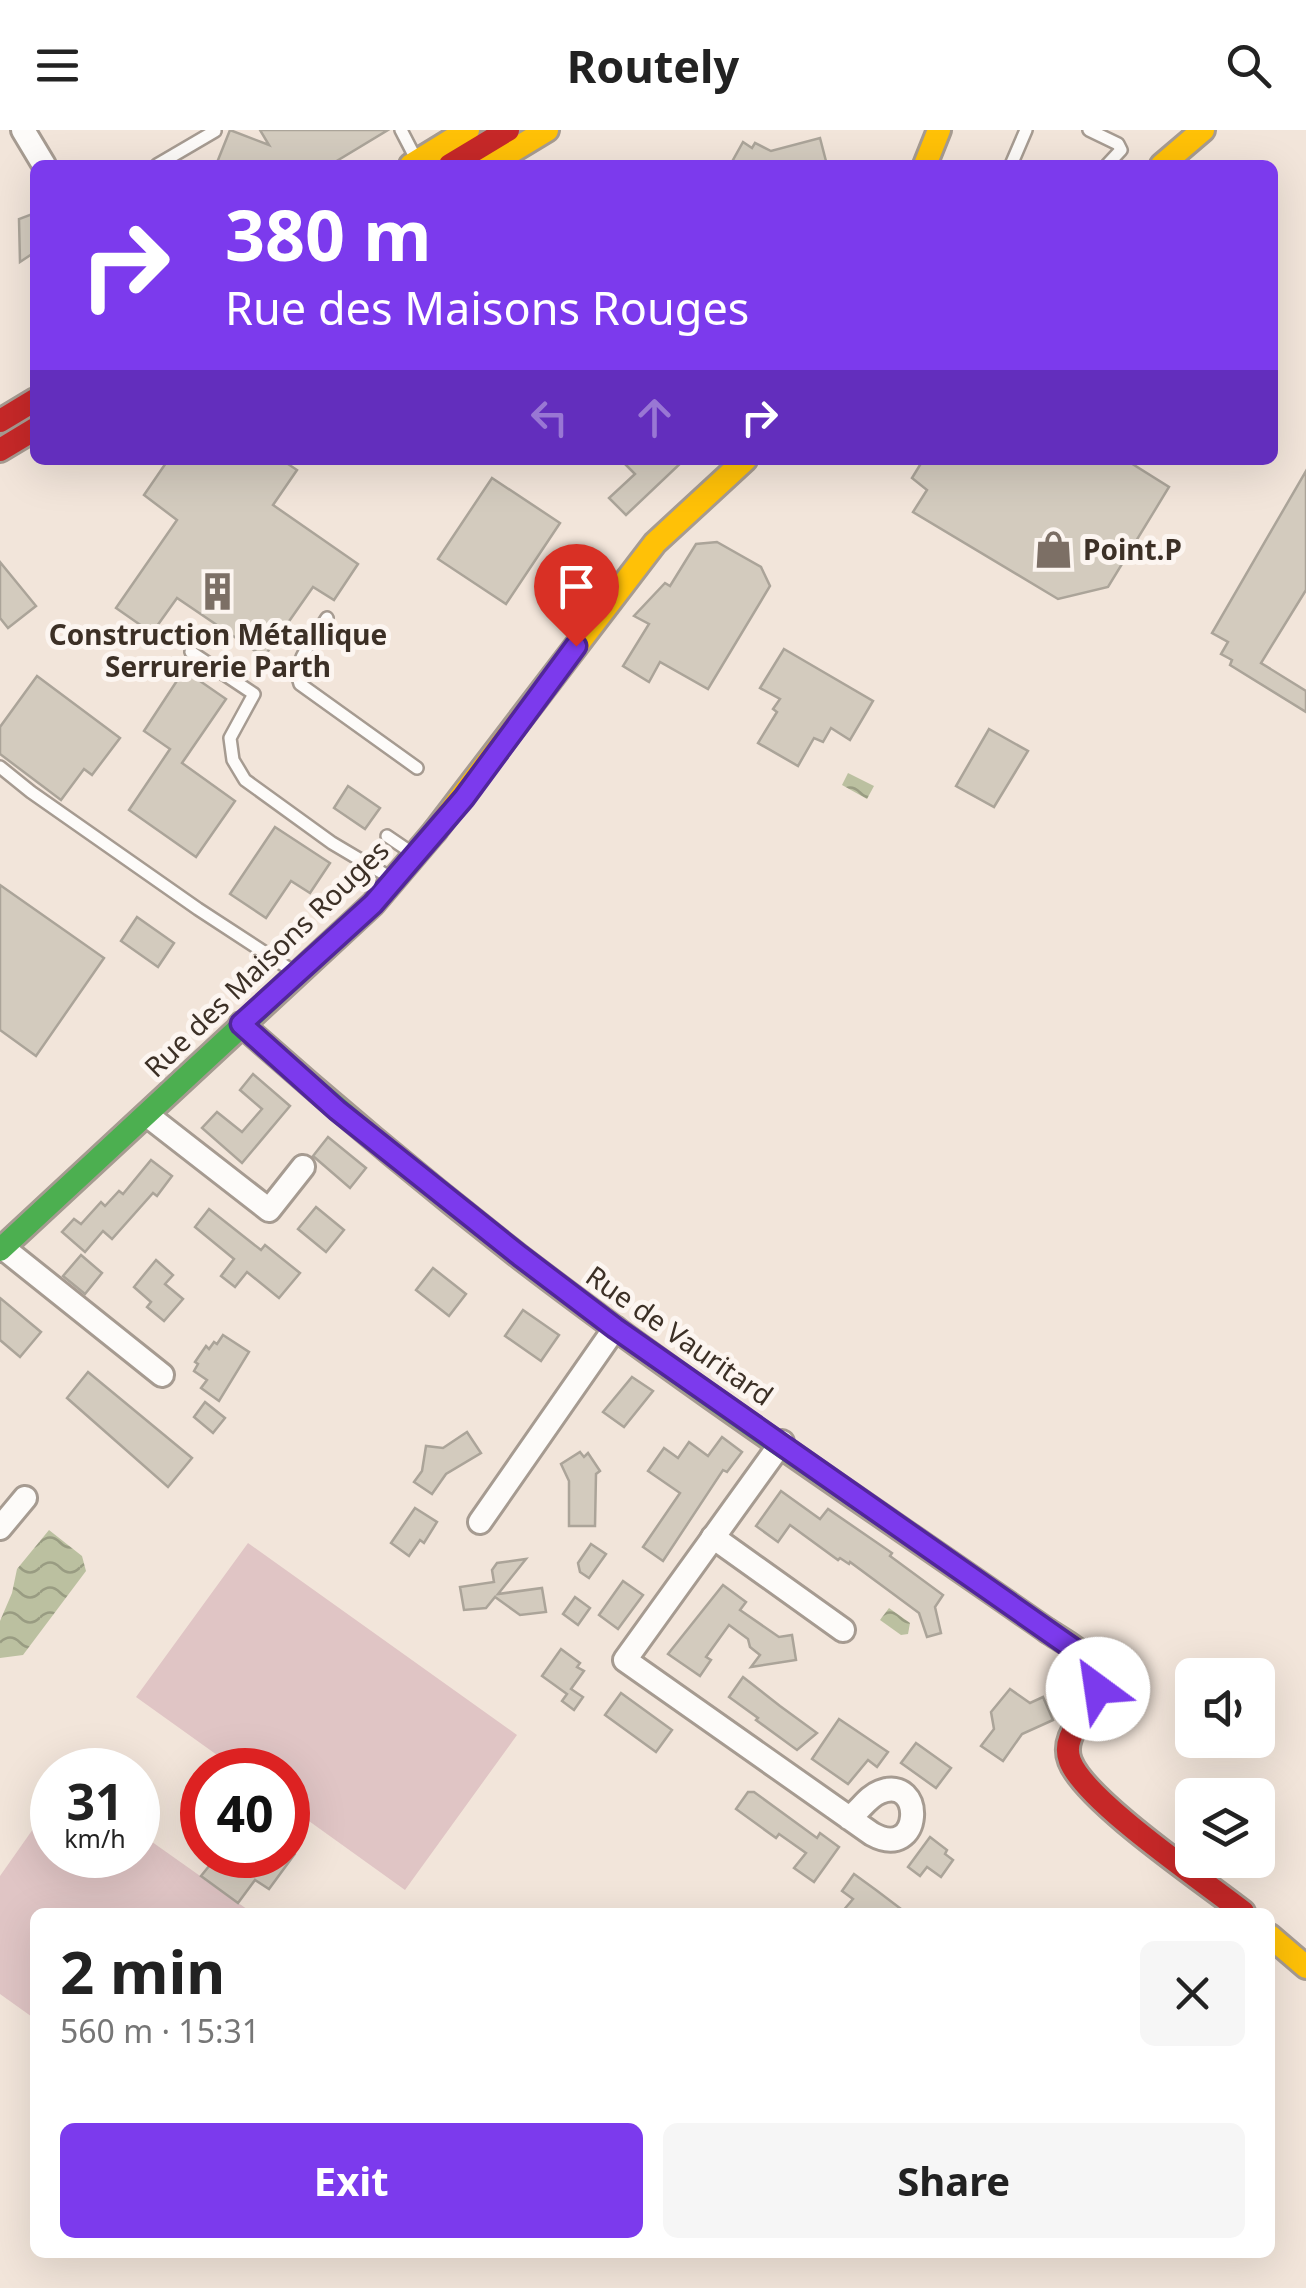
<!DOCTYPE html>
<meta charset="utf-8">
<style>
:root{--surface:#fff;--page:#f6f6f6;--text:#222;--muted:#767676;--accent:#7c3aed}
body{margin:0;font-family:"Noto Sans",sans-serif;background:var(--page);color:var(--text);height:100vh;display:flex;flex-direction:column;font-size:38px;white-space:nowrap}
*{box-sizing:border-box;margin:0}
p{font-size:32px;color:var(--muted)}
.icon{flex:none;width:55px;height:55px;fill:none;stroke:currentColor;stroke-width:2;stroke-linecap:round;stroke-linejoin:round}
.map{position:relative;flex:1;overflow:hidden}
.drawer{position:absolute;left:30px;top:1778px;width:1245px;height:350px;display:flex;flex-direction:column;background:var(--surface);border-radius:15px;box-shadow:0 10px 40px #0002}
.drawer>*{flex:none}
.banner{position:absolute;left:30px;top:30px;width:1248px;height:305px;border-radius:15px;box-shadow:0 10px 40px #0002;background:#7c3aed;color:#fff;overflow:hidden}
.controls{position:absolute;left:1175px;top:1528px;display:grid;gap:20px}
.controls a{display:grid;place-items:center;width:100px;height:100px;border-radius:15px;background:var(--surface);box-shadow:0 10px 40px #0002;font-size:50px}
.speed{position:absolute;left:30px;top:1618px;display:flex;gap:20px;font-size:50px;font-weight:700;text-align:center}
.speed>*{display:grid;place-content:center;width:130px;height:130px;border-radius:50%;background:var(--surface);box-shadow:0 10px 40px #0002;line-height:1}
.speed small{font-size:25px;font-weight:400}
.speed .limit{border:15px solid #d22;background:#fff;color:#111}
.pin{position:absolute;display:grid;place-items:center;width:85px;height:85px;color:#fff;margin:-102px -42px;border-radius:50% 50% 50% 0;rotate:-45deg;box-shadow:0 0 10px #0007}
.pin .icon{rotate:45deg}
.me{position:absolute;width:110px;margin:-55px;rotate:329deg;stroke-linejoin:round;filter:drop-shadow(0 0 8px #0008)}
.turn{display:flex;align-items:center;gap:35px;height:210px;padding:0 30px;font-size:45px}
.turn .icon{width:130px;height:130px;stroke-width:2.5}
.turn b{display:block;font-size:70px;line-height:85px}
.lanes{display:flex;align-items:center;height:95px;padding:0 30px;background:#0003;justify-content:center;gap:50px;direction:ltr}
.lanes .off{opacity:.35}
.round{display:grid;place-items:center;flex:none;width:105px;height:105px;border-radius:15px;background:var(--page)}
.summary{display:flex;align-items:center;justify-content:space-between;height:170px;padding:0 30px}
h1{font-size:60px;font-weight:700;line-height:75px}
.button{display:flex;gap:20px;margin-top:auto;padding:20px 30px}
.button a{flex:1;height:115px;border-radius:15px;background:var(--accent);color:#fff;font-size:40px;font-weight:700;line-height:115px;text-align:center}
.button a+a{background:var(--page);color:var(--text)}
header{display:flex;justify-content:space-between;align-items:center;height:130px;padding:0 30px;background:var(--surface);font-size:45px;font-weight:700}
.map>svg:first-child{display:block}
</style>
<header><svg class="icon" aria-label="menu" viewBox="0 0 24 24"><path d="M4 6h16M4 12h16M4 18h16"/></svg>Routely<svg class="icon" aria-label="search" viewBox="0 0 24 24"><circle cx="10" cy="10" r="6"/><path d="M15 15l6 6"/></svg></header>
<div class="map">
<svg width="1306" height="2158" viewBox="0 0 1306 2158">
<defs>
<pattern id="water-waves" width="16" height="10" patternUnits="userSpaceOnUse" patternTransform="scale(2.5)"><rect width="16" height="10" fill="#bbc0a0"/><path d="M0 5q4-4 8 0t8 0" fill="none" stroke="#999c82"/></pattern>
</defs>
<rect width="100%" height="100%" fill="#f2e5da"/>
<!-- pitch -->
<g fill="#e0c5c5">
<path d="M248 1413 517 1605 405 1760 288 1676V1640H238L136 1567Z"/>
<path d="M52 1672V1725H138V1702L251 1782H35V1889L0 1864V1746Z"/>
</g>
<!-- water -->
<g fill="url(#water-waves)">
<path d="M848 643 874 656 867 669 842 655Z"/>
<path d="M49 1400 82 1426 86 1441 23 1525 0 1528V1491L12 1463 17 1439Z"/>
<path d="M889 1478 910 1493 908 1504 901 1505 880 1490Z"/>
</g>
<!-- building -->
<g fill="#d3cbbe" stroke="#aba499" stroke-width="2.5">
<path d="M230 0 269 15 260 0H388L330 35H216Z"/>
<path d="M820 8 827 35H739L733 30 743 12 752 18 755 13 771 21Z"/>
<path d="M35 83V122L20 132 19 89Z"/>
<path d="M168 330H282L297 340 273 375 358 434 334 470 313 457 264 527 177 468 152 503 116 478 177 390 144 365Z"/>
<path d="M621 330H684L626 385 609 368 635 344Z"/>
<path d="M923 330H1126L1169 357 1108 457 1058 469 913 382 927 360 912 348Z"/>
<path d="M1306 341V460L1261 533 1306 561V582L1230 535 1232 530 1221 524 1228 512 1212 503Z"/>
<path d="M492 348 560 393 506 474 438 429Z"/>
<path d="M717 412 761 437 770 456 708 559 660 532 649 552 623 536 649 494 634 486 665 453 670 456 696 414Z"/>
<path d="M0 432 36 476 8 498 0 488Z"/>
<path d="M784 519 873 571 850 610 831 598 823 612 814 608 798 636 758 613 777 582 773 579 780 569 760 558Z"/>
<path d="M184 540 226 569 182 633 235 671 196 727 129 680 170 619 144 601Z"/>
<path d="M37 546 120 608 92 645 84 639 61 670 0 624V597Z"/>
<path d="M989 599 1028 621 994 677 956 656Z"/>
<path d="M348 656 380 678 365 699 334 678Z"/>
<path d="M275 697 330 733 310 763 291 751 266 788 230 764Z"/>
<path d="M0 755 104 828 36 926 0 900Z"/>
<path d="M137 787 174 813 158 837 121 811Z"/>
<path d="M253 944 290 976 242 1033 202 998 217 982 242 1002 262 979 240 960Z"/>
<path d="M328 1007 366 1038 350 1058 313 1026Z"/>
<path d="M151 1030 172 1046 157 1066 153 1063 112 1109 103 1101 85 1122 62 1102 74 1089 81 1094 101 1072 105 1076 119 1061 123 1064Z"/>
<path d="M316 1077 344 1100 326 1122 298 1099Z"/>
<path d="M209 1079 261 1120 265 1115 300 1143 279 1168 247 1142 235 1157 221 1146 234 1129 195 1097Z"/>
<path d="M81 1125 102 1143 85 1164 63 1146Z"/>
<path d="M156 1130 173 1145 165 1154 183 1169 164 1191 147 1177 151 1172 134 1157Z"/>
<path d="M433 1138 466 1164 449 1186 416 1160Z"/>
<path d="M0 1168 41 1202 20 1227 0 1210Z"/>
<path d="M523 1180 559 1205 541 1231 505 1206Z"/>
<path d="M223 1205 249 1222 219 1271 201 1258 207 1250 194 1241 198 1234 195 1232 206 1216 209 1219 214 1212 217 1214Z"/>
<path d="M88 1242 192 1328 168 1357 67 1268Z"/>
<path d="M632 1247 653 1261 624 1297 603 1282Z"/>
<path d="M205 1272 225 1288 213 1303 194 1287Z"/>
<path d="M467 1302 481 1323 446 1344 432 1364 414 1352 422 1341 426 1316 443 1318Z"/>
<path d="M722 1307 742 1322 727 1342 723 1340 663 1431 643 1417 680 1363 648 1341 664 1318 678 1328 689 1312 708 1326Z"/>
<path d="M580 1322 584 1327 588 1323 600 1341 596 1344 595 1396H569V1351L561 1334Z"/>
<path d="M781 1361 820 1389 828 1379 892 1423 890 1426 943 1465 935 1477 941 1503 927 1507 919 1483 850 1432 849 1434 840 1428 838 1430 790 1395 778 1412 756 1396Z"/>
<path d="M415 1378 437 1392 424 1413 420 1410 409 1426 391 1413Z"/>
<path d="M591 1414 606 1424 589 1448 580 1442 578 1433Z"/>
<path d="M526 1429 498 1464 542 1458 546 1482 520 1485 495 1467 486 1478 464 1480 460 1457 494 1452 492 1440 497 1433Z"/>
<path d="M623 1451 643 1465 618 1499 599 1485Z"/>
<path d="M723 1455 746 1472 740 1480 779 1507 792 1505 796 1530 751 1537 760 1525 750 1517 748 1509 729 1495 706 1527 711 1530 700 1546 668 1524Z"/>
<path d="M575 1467 590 1478 578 1495 563 1484Z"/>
<path d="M561 1519 580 1533 577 1537 584 1541 571 1559 583 1567 574 1580 562 1571 567 1564 542 1546Z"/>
<path d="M743 1547 780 1576 817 1603 797 1620 756 1590 758 1588 729 1567Z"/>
<path d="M1010 1559 1030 1573 1043 1567 1053 1590 1022 1604 1003 1631 981 1616 994 1599 991 1582Z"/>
<path d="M621 1563 672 1600 656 1622 605 1585Z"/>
<path d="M839 1589 888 1622 877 1637 868 1630 848 1654 812 1629Z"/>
<path d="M916 1613 951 1638 936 1658 901 1633Z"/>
<path d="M748 1662H754L817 1708 820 1703 839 1717 814 1752 794 1738 806 1723 779 1704 776 1708 736 1679Z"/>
<path d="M930 1707 947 1720 945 1724 953 1730 941 1747 927 1737 920 1746 908 1737Z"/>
<path d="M218 1725H294L269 1759 255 1750 238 1773 201 1746Z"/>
<path d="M854 1744 876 1760 905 1782H842L853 1769 842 1761Z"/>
</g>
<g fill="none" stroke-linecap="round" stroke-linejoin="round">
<defs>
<g id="lane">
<path d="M401 0 415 27"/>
<path d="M1089 0 1118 14 1121 20 1107 35"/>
<path d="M157 35 215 1"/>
<path d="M1011 35 1026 0"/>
<path d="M327 488C316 506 291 532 300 554L417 638"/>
<path d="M191 522 254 564 230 608 233 630 245 650 332 713 391 748"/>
<path d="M0 637 31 662 198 779 296 843"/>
<path d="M387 706 412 723"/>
</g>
<g id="street">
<path d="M23 0 44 35"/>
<path d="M147 985 269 1080 303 1037"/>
<path d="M2 1117 162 1245"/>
<path d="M782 1312 625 1530 872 1704C923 1732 925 1644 880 1662 867 1667 860 1681 849 1688"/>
<path d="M480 1392 615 1198"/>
<path d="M0 1398 25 1368"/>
<path d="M713 1407 843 1500"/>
</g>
<g id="fast">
<path d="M241 894C332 975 425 1053 521 1128 692 1259 872 1378 1048 1501"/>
<path d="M0 1120 373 774 435 701"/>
</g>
<g id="slow">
<path d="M411 35 468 0"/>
<path d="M489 35 547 0"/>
<path d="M925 35 939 0"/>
<path d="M1162 35 1203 0"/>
<path d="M435 701 655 413 745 330"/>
<path d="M1270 1806 1306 1837"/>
</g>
<g id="jam">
<path d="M450 35 508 0"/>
<path d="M0 291 35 270"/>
<path d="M0 320 35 299"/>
<path d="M1048 1501C1060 1509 1076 1517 1086 1528 1125 1569 1055 1592 1070 1631 1085 1671 1205 1752 1243 1782"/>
</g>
</defs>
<!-- lane casing -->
<use href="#lane" stroke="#a69b91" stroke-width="16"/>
<!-- street casing -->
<use href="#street" stroke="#a69b91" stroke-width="28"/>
<!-- fast casing -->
<use href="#fast" stroke="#a69b91" stroke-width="28"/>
<!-- slow casing -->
<use href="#slow" stroke="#a69b91" stroke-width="28"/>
<!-- jam casing -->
<use href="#jam" stroke="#a69b91" stroke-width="28"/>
<!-- lane -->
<use href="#lane" stroke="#fdfbf9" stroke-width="11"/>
<!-- street -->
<use href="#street" stroke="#fdfbf9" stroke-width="22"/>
<!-- fast -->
<use href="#fast" stroke="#4caf50" stroke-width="22"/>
<!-- slow -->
<use href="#slow" stroke="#ffc107" stroke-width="22"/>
<!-- jam -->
<use href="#jam" stroke="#c62828" stroke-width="22"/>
</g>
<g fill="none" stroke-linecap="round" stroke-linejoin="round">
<defs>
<path id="route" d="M576 516 464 668 373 774 241 894 337 980 520 1126 615 1198 1085 1527 1098 1544V1559"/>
</defs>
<!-- route casing -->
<use href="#route" stroke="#51269a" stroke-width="25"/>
<!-- route -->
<use href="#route" stroke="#7c3aed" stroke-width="18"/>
</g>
<!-- icons -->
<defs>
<symbol id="shop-bare" viewBox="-9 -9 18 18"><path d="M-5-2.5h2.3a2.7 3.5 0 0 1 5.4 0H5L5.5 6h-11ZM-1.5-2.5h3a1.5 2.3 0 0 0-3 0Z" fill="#7c6f65" stroke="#fcf5f0" stroke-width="2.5" paint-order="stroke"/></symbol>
<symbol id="building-bare" viewBox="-9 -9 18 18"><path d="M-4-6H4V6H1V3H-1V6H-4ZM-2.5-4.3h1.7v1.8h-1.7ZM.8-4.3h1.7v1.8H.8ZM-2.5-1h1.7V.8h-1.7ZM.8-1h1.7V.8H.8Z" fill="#7c6f65" stroke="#fcf5f0" stroke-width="2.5" paint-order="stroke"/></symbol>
</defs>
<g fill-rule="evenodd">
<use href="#shop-bare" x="1026" y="392" width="55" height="55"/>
<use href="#building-bare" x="190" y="434" width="55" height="55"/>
</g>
<g text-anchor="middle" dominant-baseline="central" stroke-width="10" stroke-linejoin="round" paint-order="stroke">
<!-- poi labels -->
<g font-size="28" font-weight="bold" fill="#3c3026" stroke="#fcf5f0" text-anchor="start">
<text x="1083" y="419">Point.P</text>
<text x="218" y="504" text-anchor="middle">Construction Métallique<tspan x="218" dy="32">Serrurerie Parth</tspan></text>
</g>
<!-- street labels -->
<g font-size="28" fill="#3c3026" stroke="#fcf5f0">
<text transform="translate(266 828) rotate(-44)">Rue des Maisons Rouges</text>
<text transform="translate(680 1205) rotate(35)">Rue de Vauritard</text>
</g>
</g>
</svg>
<div class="controls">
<a><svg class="icon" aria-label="sound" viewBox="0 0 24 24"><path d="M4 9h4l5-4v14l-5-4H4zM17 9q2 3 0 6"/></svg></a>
<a><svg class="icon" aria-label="layers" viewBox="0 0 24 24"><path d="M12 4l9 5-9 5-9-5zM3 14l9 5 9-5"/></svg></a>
</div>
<div class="speed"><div>31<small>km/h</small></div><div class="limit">40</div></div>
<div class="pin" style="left:576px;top:516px;background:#d93025"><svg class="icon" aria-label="arrive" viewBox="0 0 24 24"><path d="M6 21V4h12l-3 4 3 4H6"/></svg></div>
<svg class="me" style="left:1098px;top:1559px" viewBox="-20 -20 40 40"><circle r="19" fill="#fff"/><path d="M0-13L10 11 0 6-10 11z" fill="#7c3aed"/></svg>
<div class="banner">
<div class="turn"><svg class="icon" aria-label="right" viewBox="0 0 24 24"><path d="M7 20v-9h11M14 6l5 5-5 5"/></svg><div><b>380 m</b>Rue des Maisons Rouges</div></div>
<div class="lanes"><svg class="icon off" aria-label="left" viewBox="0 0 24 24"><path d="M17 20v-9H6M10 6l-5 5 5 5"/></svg><svg class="icon off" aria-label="ahead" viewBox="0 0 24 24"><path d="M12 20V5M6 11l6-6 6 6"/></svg><svg class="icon" aria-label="right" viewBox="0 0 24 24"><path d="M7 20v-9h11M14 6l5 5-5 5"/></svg></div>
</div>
<section class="drawer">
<div class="summary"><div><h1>2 min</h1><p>560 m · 15:31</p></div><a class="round"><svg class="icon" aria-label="close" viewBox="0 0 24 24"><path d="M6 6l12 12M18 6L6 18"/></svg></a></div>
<div class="button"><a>Exit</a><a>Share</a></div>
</section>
</div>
